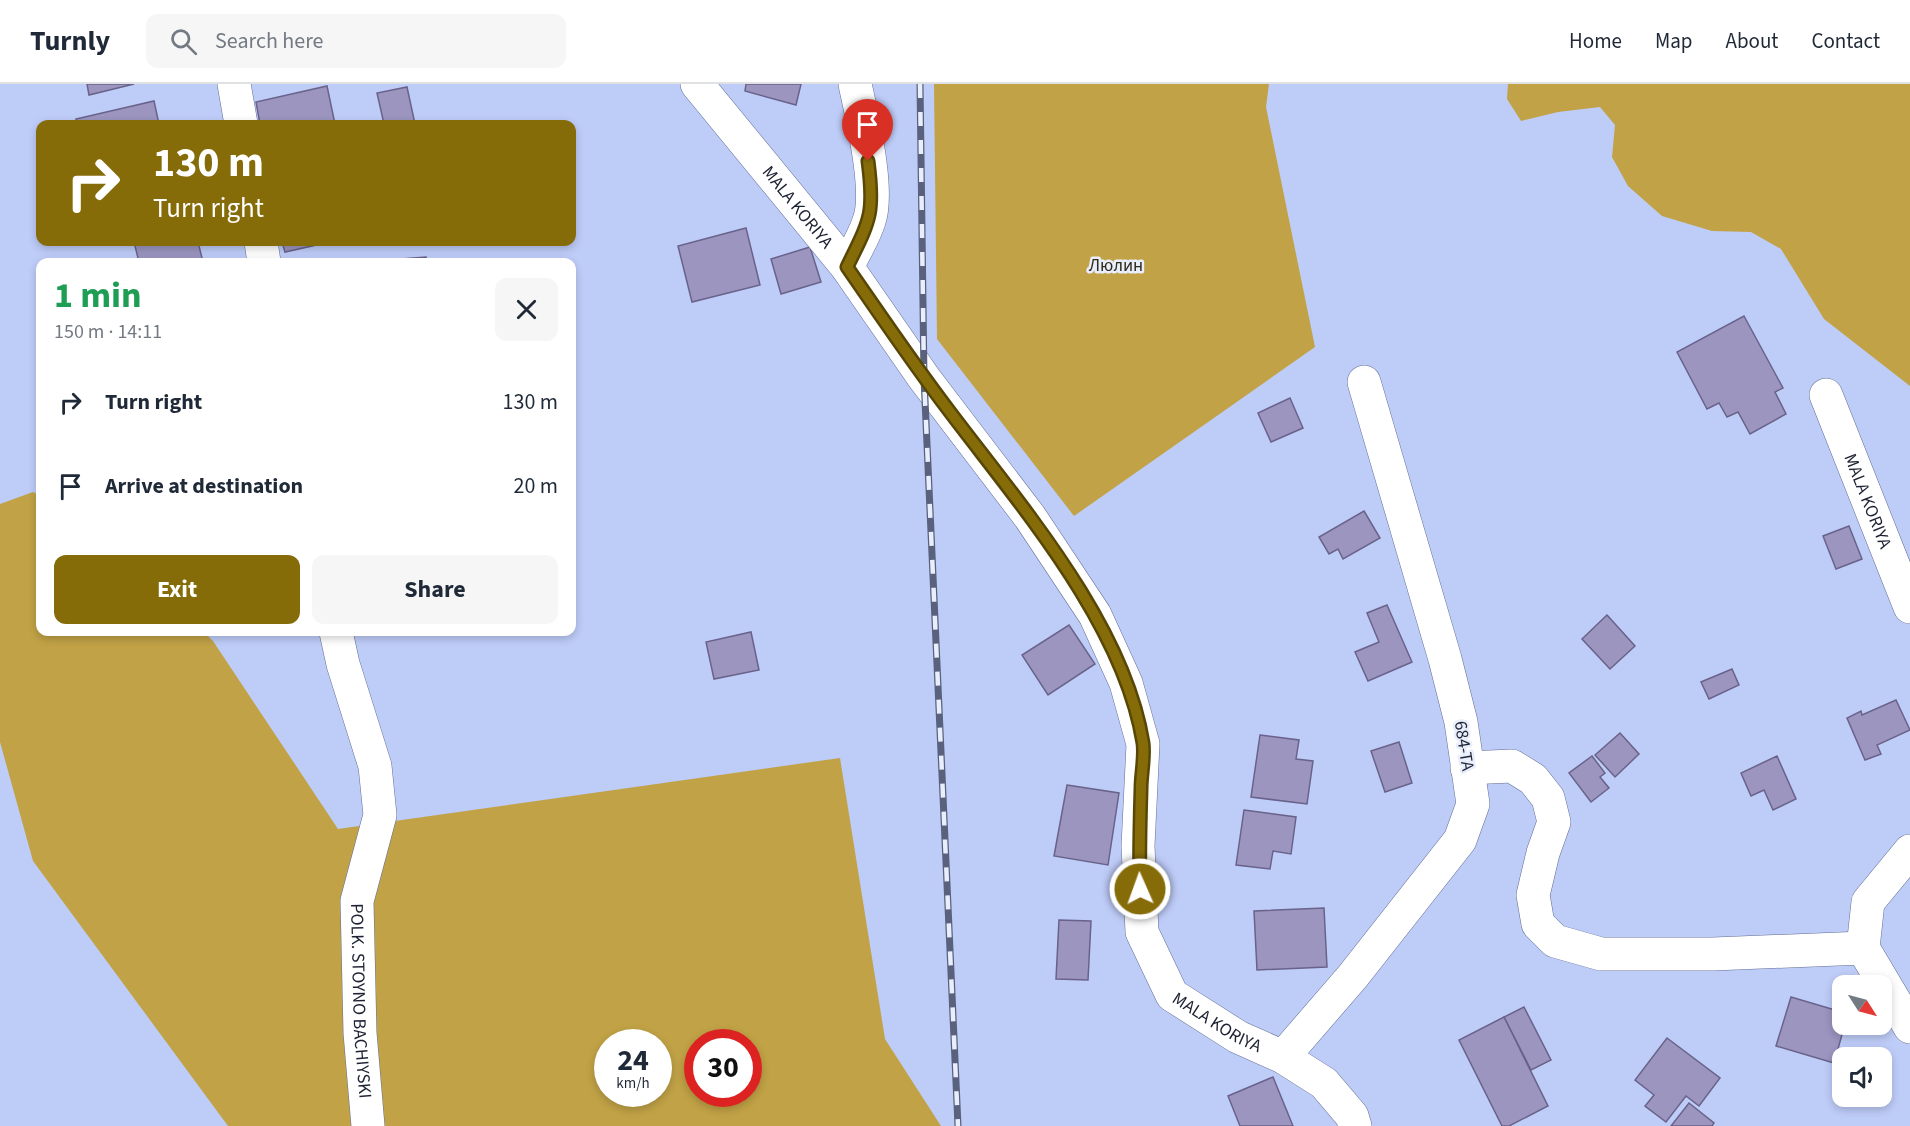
<!DOCTYPE html>
<meta charset="utf-8">
<style>
:root{--surface:#fff;--page:#f6f6f7;--text:#1f2937;--muted:#747a83;--line:#e0e1e3;--accent:#866c09}
body{margin:0;font-family:"Source Sans 3",sans-serif;background:var(--page);color:var(--text);height:100vh;display:flex;flex-direction:column;font-size:22px;white-space:nowrap}
*{box-sizing:border-box;margin:0}
p{font-size:20px;color:var(--muted)}
.icon{flex:none;width:33px;height:33px;fill:none;stroke:currentColor;stroke-width:2;stroke-linecap:round;stroke-linejoin:round}
.map{position:relative;flex:1;overflow:hidden}
.panel{position:absolute;left:36px;top:174px;width:540px;height:378px;display:flex;flex-direction:column;background:var(--surface);border-radius:12px;box-shadow:0 3px 9px #0003}
.panel>*{flex:none}
.banner{position:absolute;left:36px;top:36px;width:540px;height:126px;border-radius:12px;box-shadow:0 3px 9px #0003;background:#866c09;color:#fff;overflow:hidden}
.needle{width:39px;rotate:126deg}
.tools{position:absolute;left:1832px;top:891px;display:grid;gap:12px}
.tools a{display:grid;place-items:center;width:60px;height:60px;border-radius:12px;background:var(--surface);box-shadow:0 3px 9px #0003;font-size:30px}
.speed{position:absolute;left:594px;top:945px;display:flex;gap:12px;font-size:30px;font-weight:700;text-align:center}
.speed>*{display:grid;place-content:center;width:78px;height:78px;border-radius:50%;background:var(--surface);box-shadow:0 3px 9px #0003;line-height:1}
.speed small{font-size:15px;font-weight:400}
.speed .limit{border:9px solid #d22;background:#fff;color:#111}
.pin{position:absolute;display:grid;place-items:center;width:51px;height:51px;color:#fff;margin:-62px -26px;border-radius:50% 50% 50% 0;rotate:-45deg;box-shadow:0 0 6px #0007}
.pin .icon{rotate:45deg}
.me{position:absolute;width:66px;margin:-33px;rotate:358deg;stroke-linejoin:round;filter:drop-shadow(0 0 4px #0008)}
.turn{display:flex;align-items:center;gap:21px;height:126px;padding:0 18px;font-size:27px}
.turn .icon{width:78px;height:78px;stroke-width:2.5}
.turn b{display:block;font-size:42px;line-height:51px}
.round{display:grid;place-items:center;flex:none;width:63px;height:63px;border-radius:12px;background:var(--page)}
.headline{display:flex;align-items:center;justify-content:space-between;height:102px;padding:0 18px}
h1{font-size:36px;font-weight:700;line-height:45px;color:#1e9e55}
.cta{display:flex;gap:12px;margin-top:auto;padding:12px 18px}
.cta a{flex:1;height:69px;border-radius:12px;background:var(--accent);color:#fff;font-size:24px;font-weight:700;line-height:69px;text-align:center}
.cta a+a{background:var(--page);color:var(--text)}
ul{padding:0;list-style:none}
li{display:flex;align-items:center;gap:18px;height:84px;padding:0 18px}
li div{flex:1}
li b{display:block;font-size:22px}
li em{font-style:normal}
header{display:flex;align-items:center;gap:36px;box-sizing:border-box;height:84px;padding:0 30px;background:var(--surface);border-bottom:2px solid var(--line)}
header strong{font-size:28px}
nav{display:flex;gap:33px;margin-inline-start:auto;font-size:21px}
.search{width:420px;height:54px;background:var(--page);display:flex;align-items:center;gap:15px;box-sizing:border-box;padding:0 21px;border-radius:12px;color:var(--muted);font-size:22px}
.map>svg:first-child{display:block}
</style>
<header>
<strong>Turnly</strong>
<div class="search"><svg class="icon" aria-label="search" viewBox="0 0 24 24"><circle cx="10" cy="10" r="6"/><path d="M15 15l6 6"/></svg>Search here</div>
<nav><a>Home</a><a>Map</a><a>About</a><a>Contact</a></nav>
</header>
<div class="map">
<svg width="1910" height="1042" viewBox="0 0 1910 1042">
<rect width="100%" height="100%" fill="#beccf8"/>
<!-- green -->
<g fill="#c1a246" fill-rule="evenodd">
<path d="M934 0H1269L1266 23 1315 263 1074 432 937 255Z"/>
<path d="M1508 0H1910V302L1824 235 1781 165 1751 148 1712 147 1662 132 1628 102 1612 73 1615 41 1600 23 1558 28 1521 37 1507 15Z"/>
<path d="M33 408 40 412V548H204L213 557 338 745 840 674 885 955 941 1042H228L33 777 0 658V420ZM608 958H658V1010H608ZM698 958H748V1010H698Z"/>
</g>
<!-- building -->
<g fill="#9b95c0" stroke="#69638b" stroke-width="1.5">
<path d="M87 0H134L89 11Z"/>
<path d="M746 0H801L796 21 745 7Z"/>
<path d="M327 2 335 40H260L256 18Z"/>
<path d="M407 3 415 40H384L377 9Z"/>
<path d="M154 17 159 40H78L76 35Z"/>
<path d="M746 144 760 201 692 218 678 162Z"/>
<path d="M134 158H198L203 178H139Z"/>
<path d="M282 158H330L285 168Z"/>
<path d="M810 163 821 198 781 210 771 175Z"/>
<path d="M426 173 427 178H362Z"/>
<path d="M1744 232 1783 304 1775 308 1786 330 1750 350 1738 328 1727 333 1719 319 1707 325 1677 268Z"/>
<path d="M1290 314 1303 344 1271 358 1258 329Z"/>
<path d="M1364 427 1380 454 1343 475 1338 465 1329 470 1319 453Z"/>
<path d="M1849 442 1862 475 1836 485 1823 452Z"/>
<path d="M1387 521 1412 578 1368 597 1355 568 1379 558 1367 529Z"/>
<path d="M1607 531 1635 562 1610 585 1582 555Z"/>
<path d="M1069 541 1095 580 1048 611 1022 571Z"/>
<path d="M751 548 759 586 714 595 706 558Z"/>
<path d="M1732 585 1739 601 1709 615 1701 598Z"/>
<path d="M1896 616 1910 646 1877 661 1881 670 1865 676 1847 634 1861 627 1862 631Z"/>
<path d="M1620 649 1639 670 1615 693 1595 671Z"/>
<path d="M1260 651 1299 656 1296 675 1313 677 1307 720 1251 713Z"/>
<path d="M1399 658 1412 699 1385 708 1371 667Z"/>
<path d="M1592 672 1605 689 1600 693 1609 704 1591 718 1569 689Z"/>
<path d="M1777 672 1796 715 1773 726 1764 706 1751 712 1741 689Z"/>
<path d="M1067 701 1119 709 1108 781 1054 772Z"/>
<path d="M1244 726 1296 733 1291 770 1273 767 1270 785 1236 781Z"/>
<path d="M1324 824 1327 883 1257 886 1254 827Z"/>
<path d="M1059 836 1091 837 1088 896 1056 895Z"/>
<path d="M1791 913 1842 928V940H1845L1834 979 1776 962Z"/>
<path d="M1524 923 1551 976 1531 986 1504 933Z"/>
<path d="M1504 933 1548 1022 1509 1042H1502L1459 956Z"/>
<path d="M1667 954 1720 994 1699 1022 1686 1012 1666 1038 1645 1022 1654 1011 1635 996Z"/>
<path d="M1273 993 1293 1042H1240L1228 1012Z"/>
<path d="M1689 1019 1714 1039 1712 1042H1671Z"/>
</g>
<g fill="none" stroke-linecap="round" stroke-linejoin="round">
<defs>
<g id="street">
<path d="M234 0 241 40"/>
<path id="s1" d="M697 0 847 183 924 294 1030 433 1095 531 1126 599 1143 660 1138 762 1142 848 1172 911 1238 953 1283 973 1324 999 1352 1032 1355 1042"/>
<path d="M261 158 264 178"/>
<path d="M847 183C854 169 864 153 869 137 880 107 862 33 855 0"/>
<path id="s2" d="M1826 311 1910 523"/>
<path id="s3" d="M336 548 343 580 375 682 380 731 357 817 360 949 368 1042"/>
<path d="M1467 684 1512 682 1533 695 1548 714 1554 738 1543 769 1533 811 1538 840 1555 857 1601 870H1713L1863 864"/>
<path d="M1910 767 1868 818 1863 864 1910 943"/>
<path d="M1283 973 1353 892 1460 756 1473 720 1461 638 1445 575 1364 298"/>
</g>
</defs>
<!-- street casing -->
<use href="#street" stroke="#626e96" stroke-width="34"/>
<!-- street -->
<use href="#street" stroke="#fff" stroke-width="33"/>
<defs>
<path id="rail" d="M920 0 924 294 958 1042"/>
</defs>
<!-- rail casing -->
<use href="#rail" stroke="#59617c" stroke-width="7"/>
<!-- rail -->
<use href="#rail" stroke="#e9eefc" stroke-width="4.5" stroke-dasharray="14" stroke-linecap="butt"/>
</g>
<g fill="none" stroke-linecap="round" stroke-linejoin="round">
<defs>
<path id="route" d="M868 77C875 130 870 136 847 183 881 232 914 281 950 328 1021 422 1124 540 1143 659 1145 673 1141 690 1141 705 1140 738 1139 771 1140 805"/>
</defs>
<!-- route casing -->
<use href="#route" stroke="#574606" stroke-width="15"/>
<!-- route -->
<use href="#route" stroke="#866c09" stroke-width="10"/>
</g>
<g text-anchor="middle" dominant-baseline="central" stroke-width="5" stroke-linejoin="round" paint-order="stroke">
<!-- street labels -->
<g font-size="18" fill="#1e2333" stroke="#e9eefc">
<text stroke="none"><textPath href="#s1" startOffset="159">MALA KORIYA</textPath></text>
<text stroke="none"><textPath href="#s2" startOffset="114">MALA KORIYA</textPath></text>
<text transform="translate(1464 662) rotate(81)">684-ТА</text>
<text stroke="none"><textPath href="#s3" startOffset="378">POLK. STOYNO BACHIYSKI</textPath></text>
<text stroke="none"><textPath href="#s1" startOffset="1113">MALA KORIYA</textPath></text>
</g>
<!-- park labels -->
<g font-size="18" fill="#312a16" stroke="#e9eefc">
<text x="1116" y="181">Люлин</text>
</g>
</g>
</svg>
<div class="tools">
<a><svg class="needle" viewBox="-14 -14 28 28"><path d="M0-13l5 13h-10z" fill="#e53935"/><path d="M0 13l5-13h-10z" fill="#747a83"/></svg></a>
<a><svg class="icon" aria-label="sound" viewBox="0 0 24 24"><path d="M4 9h4l5-4v14l-5-4H4zM17 9q2 3 0 6"/></svg></a>
</div>
<div class="speed"><div>24<small>km/h</small></div><div class="limit">30</div></div>
<div class="pin" style="left:868px;top:77px;background:#d93025"><svg class="icon" aria-label="arrive" viewBox="0 0 24 24"><path d="M6 21V4h12l-3 4 3 4H6"/></svg></div>
<svg class="me" style="left:1140px;top:805px" viewBox="-20 -20 40 40"><circle r="17" fill="#866c09" stroke="#fff" stroke-width="3"/><path d="M0-11L8 9 0 5-8 9z" fill="#fff"/></svg>
<div class="banner">
<div class="turn"><svg class="icon" aria-label="right" viewBox="0 0 24 24"><path d="M7 20v-9h11M14 6l5 5-5 5"/></svg><div><b>130 m</b>Turn right</div></div>
</div>
<section class="panel">
<div class="headline"><div><h1>1 min</h1><p>150 m · 14:11</p></div><a class="round"><svg class="icon" aria-label="close" viewBox="0 0 24 24"><path d="M6 6l12 12M18 6L6 18"/></svg></a></div>
<ul>
<li><svg class="icon" aria-label="right" viewBox="0 0 24 24"><path d="M7 20v-9h11M14 6l5 5-5 5"/></svg><div><b>Turn right</b></div><em>130 m</em></li>
<li><svg class="icon" aria-label="arrive" viewBox="0 0 24 24"><path d="M6 21V4h12l-3 4 3 4H6"/></svg><div><b>Arrive at destination</b></div><em>20 m</em></li>
</ul>
<div class="cta"><a>Exit</a><a>Share</a></div>
</section>
</div>
